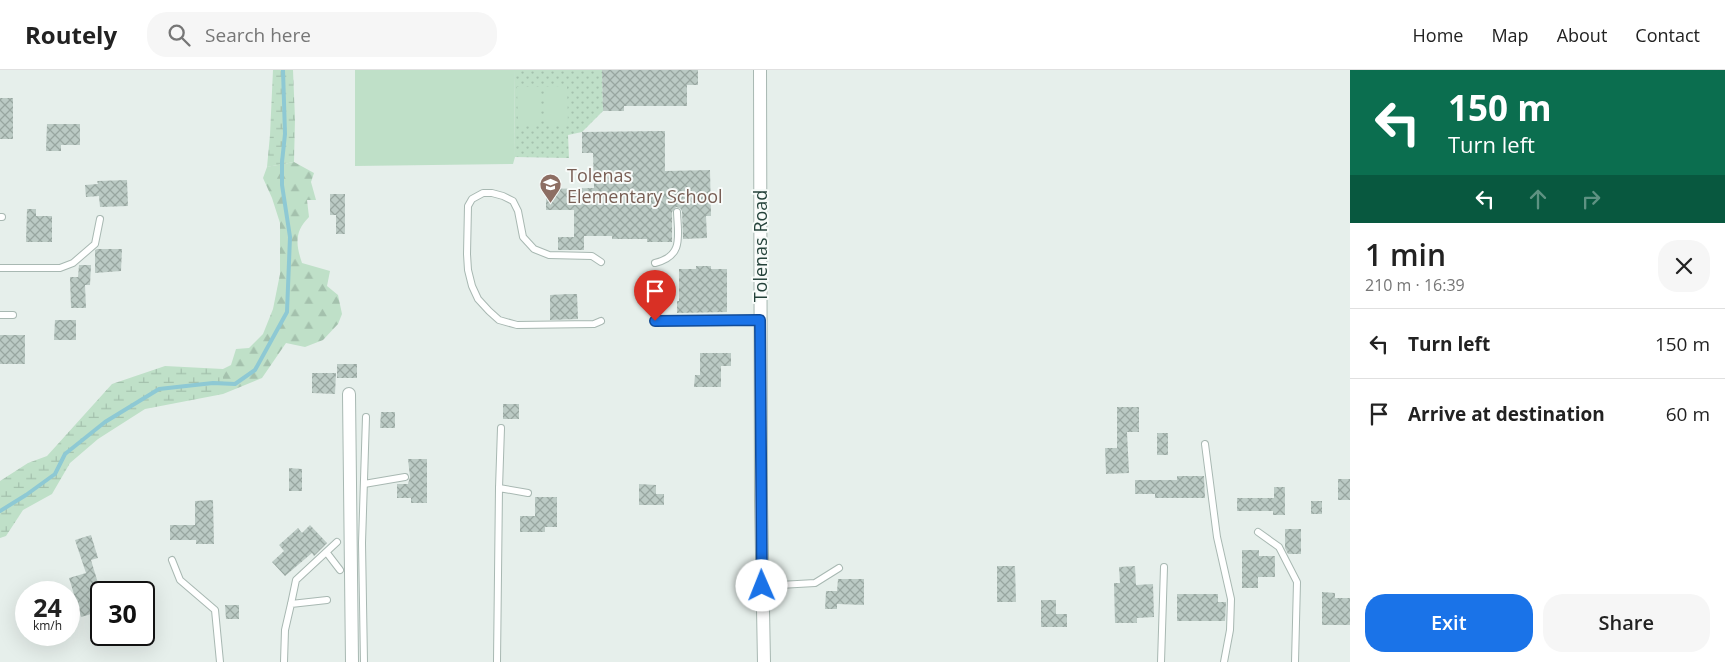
<!DOCTYPE html>
<meta charset="utf-8">
<style>
:root{--surface:#fff;--page:#f6f6f6;--text:#222;--muted:#767676;--line:#e0e0e0;--accent:#1a73e8}
body{margin:0;font-family:"Open Sans",sans-serif;background:var(--page);color:var(--text);height:100vh;display:flex;flex-direction:column;font-size:19px;white-space:nowrap}
*{box-sizing:border-box;margin:0}
p{font-size:16px;color:var(--muted)}
.icon{flex:none;width:28px;height:28px;fill:none;stroke:currentColor;stroke-width:2;stroke-linecap:round;stroke-linejoin:round}
.map{position:relative;flex:1;overflow:hidden}
.drawer{display:flex;flex-direction:column;background:var(--surface);width:375px}
.drawer>*{flex:none}
.hud{background:#0b6e4f;color:#fff;overflow:hidden}
.speed{position:absolute;left:15px;top:511px;display:flex;gap:10px;font-size:25px;font-weight:700;text-align:center}
.speed>*{display:grid;place-content:center;width:65px;height:65px;border-radius:50%;background:var(--surface);box-shadow:0 5px 20px #0002;line-height:1}
.speed small{font-size:12px;font-weight:400}
.speed .limit{border:2px solid #111;border-radius:8px;background:#fff;color:#111}
.pin{position:absolute;display:grid;place-items:center;width:42px;height:42px;color:#fff;margin:-51px -21px;border-radius:50% 50% 50% 0;rotate:-45deg;box-shadow:0 0 5px #0007}
.pin .icon{rotate:45deg}
.me{position:absolute;width:55px;margin:-28px;rotate:359deg;stroke-linejoin:round;filter:drop-shadow(0 0 4px #0008)}
.turn{display:flex;align-items:center;gap:18px;height:105px;padding:0 15px;font-size:22px}
.turn .icon{width:65px;height:65px;stroke-width:2.5}
.turn b{display:block;font-size:35px;line-height:42px}
.lanes{display:flex;align-items:center;height:48px;padding:0 15px;background:#0003;justify-content:center;gap:25px;direction:ltr}
.lanes .off{opacity:.35}
.round{display:grid;place-items:center;flex:none;width:52px;height:52px;border-radius:20px;background:var(--page)}
.overview{display:flex;align-items:center;justify-content:space-between;height:85px;padding:0 15px}
h1{font-size:30px;font-weight:600;line-height:38px}
.button{display:flex;gap:10px;margin-top:auto;padding:10px 15px}
.button a{flex:1;height:58px;border-radius:20px;background:var(--accent);color:#fff;font-size:20px;font-weight:600;line-height:58px;text-align:center}
.button a+a{background:var(--page);color:var(--text)}
ul{padding:0;list-style:none}
li{display:flex;align-items:center;gap:15px;height:70px;padding:0 15px;border-top:1px solid var(--line)}
li div{flex:1}
li b{display:block;font-size:19px}
li em{font-style:normal}
header{display:flex;align-items:center;gap:30px;box-sizing:border-box;height:70px;padding:0 25px;background:var(--surface);border-bottom:1px solid var(--line)}
header strong{font-size:24px}
nav{display:flex;gap:28px;margin-inline-start:auto;font-size:18px}
.search{width:350px;height:45px;background:var(--page);display:flex;align-items:center;gap:12px;box-sizing:border-box;padding:0 18px;border-radius:20px;color:var(--muted);font-size:19px}
main{display:flex;flex:1;min-height:0}
.map>svg:first-child{display:block}
</style>
<header>
<strong>Routely</strong>
<div class="search"><svg class="icon" aria-label="search" viewBox="0 0 24 24"><circle cx="10" cy="10" r="6"/><path d="M15 15l6 6"/></svg>Search here</div>
<nav><a>Home</a><a>Map</a><a>About</a><a>Contact</a></nav>
</header>
<main>
<div class="map">
<svg width="1350" height="592" viewBox="0 0 1350 592">
<defs>
<pattern id="forest-firs" width="22" height="20" patternUnits="userSpaceOnUse" patternTransform="scale(1.25)"><rect width="22" height="20" fill="#bfe0c8"/><path d="M5 1l3.5 6h-7zM16 11l3.5 6h-7z" fill="#a4c1ad"/></pattern>
<pattern id="wetland-marsh" width="20" height="14" patternUnits="userSpaceOnUse" patternTransform="scale(1.25)"><rect width="20" height="14" fill="#bfe0c8"/><path d="M1 5h8M5 5V1M11 12h8M15 12V8" fill="none" stroke="#a4c1ad"/></pattern>
<pattern id="park-dots" width="8" height="8" patternUnits="userSpaceOnUse" patternTransform="scale(1.25)"><rect width="8" height="8" fill="#bfe0c8"/><path d="M2 2h.1M6 6h.1" fill="none" stroke="#a4c1ad" stroke-width="1.8" stroke-linecap="round"/></pattern>
<pattern id="building-cross-hatch" width="8" height="8" patternUnits="userSpaceOnUse" patternTransform="scale(1.25)"><rect width="8" height="8" fill="#bbcac4"/><path d="M0 0l8 8M0 8l8-8" fill="none" stroke="#98a6a0"/></pattern>
</defs>
<rect width="100%" height="100%" fill="#e6efeb"/>
<!-- forest -->
<path fill="url(#forest-firs)" d="M294 92 314 103 311 112 316 130H307L309 147C294 162 296 175 302 193L330 201 327 216 338 225 342 244 338 254 323 270 305 277 286 273 262 308 223 324V299L231 295 236 279 249 278 263 264 273 239 280 204V153L272 128 263 108 267 97Z"/>
<!-- wetland -->
<g fill="url(#wetland-marsh)">
<path d="M273 0H293L295 49 294 92 267 97 270 65Z"/>
<path d="M165 296 223 299V324L145 339 98 369 70 393 52 424 23 440 6 466 0 468V411L28 393 47 386 112 314Z"/>
</g>
<!-- park -->
<path fill="url(#park-dots)" d="M514 0H602L603 41 582 62 568 65 569 88 515 87Z"/>
<!-- pitch -->
<g fill="#bfe0c8">
<path d="M355 0H514L515 87 513 94 355 96Z"/>
<path d="M567 16 568 55 546 56 545 17Z"/>
<path d="M517 17H540V56H518Z"/>
</g>
<g fill="none" stroke-linecap="round" stroke-linejoin="round">
<!-- stream -->
<path stroke="#8ec9d4" stroke-width="4" d="M0 441 26 425 55 404 65 384 105 352 159 319 213 313 235 314 255 300 287 242 290 167 282 115V92L285 64 283 0"/>
</g>
<!-- building -->
<g fill="url(#building-cross-hatch)">
<path d="M602 0H698V15H687V36H624V41H603Z"/>
<rect x="0" y="28" width="13" height="41"/>
<path d="M47 54H80V75H61V81H46Z"/>
<path d="M665 61V101L710 100 711 146H706L707 168 683 169 682 141 680 138 676 137 672 142V172H647V169H612V166H584V180H558V167H574V140H546V119L594 118 593 83H582V62Z"/>
<path d="M127 110 128 136 100 137 99 126 86 127 85 115 98 114 97 111Z"/>
<path d="M330 124H345V164H336V145H330Z"/>
<path d="M27 139H36V146H52V172H26Z"/>
<path d="M97 179H122L121 201 95 203V180Z"/>
<path d="M79 195H91L90 215H85L86 238H71L70 207H78Z"/>
<path d="M696 196H711V199H727V242L677 243V231H679V199H696Z"/>
<path d="M568 224H577L578 249 550 250V225Z"/>
<path d="M55 250H76V270H54Z"/>
<rect x="0" y="265" width="25" height="29"/>
<path d="M700 283H731V296H721V317H694L695 305H700Z"/>
<rect x="337" y="294" width="20" height="14"/>
<path d="M312 303H336L335 324 312 323Z"/>
<rect x="503" y="334" width="16" height="15"/>
<path d="M1117 337H1139V362H1127L1129 403 1106 404 1105 378H1117Z"/>
<path d="M381 342H395V358H380Z"/>
<rect x="1157" y="363" width="11" height="22"/>
<path d="M408 389H427V433H411V428H397V414H408L410 407Z"/>
<path d="M289 398 302 399V421H289Z"/>
<path d="M1177 406H1204L1205 428H1155V424H1135V410H1177Z"/>
<rect x="1338" y="409" width="12" height="21"/>
<path d="M639 414 656 415V424H664V435H639Z"/>
<path d="M1274 417H1285V445H1273V441H1237V428H1274Z"/>
<path d="M535 427H557V457H545V462H520V446H535Z"/>
<path d="M213 430 214 474H196V470H170V455H195V431Z"/>
<rect x="1311" y="431" width="11" height="13"/>
<path d="M310 455 327 473 314 486 312 483 285 506 272 492 284 481 279 475 298 458 302 463Z"/>
<path d="M1285 459H1301V484H1288L1285 478Z"/>
<path d="M91 465 98 488 91 490 101 523V541L81 547 69 508 86 503 75 470Z"/>
<path d="M1242 480H1259V486H1275V507H1258V518H1242Z"/>
<path d="M997 496H1015L1016 532H997Z"/>
<path d="M1135 496 1136 515 1153 514 1154 547 1137 548V553H1115L1114 513H1120L1119 497Z"/>
<path d="M838 509H864V535L837 534V539H825L826 521H837Z"/>
<path d="M1322 522 1335 523V528H1350V555H1322Z"/>
<path d="M1177 524H1218V532H1226L1225 551H1177Z"/>
<path d="M1041 530H1056V544H1067V557H1041Z"/>
<path d="M225 535H239V549H226Z"/>
</g>
<g fill="none" stroke-linecap="round" stroke-linejoin="round">
<defs>
<g id="service">
<path d="M0 147H2"/>
<path d="M601 192 592 186 549 185 534 179 523 167 518 141 513 131 503 126 492 123H483L472 129 468 136 467 184 468 200 472 216 478 229 489 241 499 250 517 255 594 254 601 251"/>
<path d="M655 193C684 186 678 166 677 142"/>
<path d="M0 198H60L73 193 95 174 100 149"/>
<path d="M0 245H13"/>
<path d="M655 251 760 250"/>
<path d="M1205 374 1217 467 1231 529 1230 560 1224 592"/>
<path d="M364 414 405 407"/>
<path d="M499 418 501 358"/>
<path d="M1258 462 1279 477 1297 512 1295 592"/>
<path d="M327 483 340 500"/>
<path d="M172 490 180 510 215 540 220 592"/>
<path d="M762 516 815 513 839 498"/>
<path d="M291 534 296 510 337 472"/>
<path d="M284 592 285 560 291 534 327 530"/>
<path d="M364 592 362 473 366 347"/>
<path d="M497 592 499 418 528 423"/>
<path d="M1161 592 1164 497"/>
</g>
<g id="minor">
<path d="M760 0 761 431 764 592"/>
<path d="M349 324 352 592"/>
</g>
</defs>
<!-- service casing -->
<use href="#service" stroke="#a8b8b2" stroke-width="8"/>
<!-- minor casing -->
<use href="#minor" stroke="#a8b8b2" stroke-width="14"/>
<!-- service -->
<use href="#service" stroke="#fff" stroke-width="6"/>
<!-- minor -->
<use href="#minor" stroke="#fff" stroke-width="12"/>
</g>
<g fill="none" stroke-linecap="round" stroke-linejoin="round">
<defs>
<path id="route" d="M655 251 760 250 762 516"/>
</defs>
<!-- route casing -->
<use href="#route" stroke="#114b97" stroke-width="12"/>
<!-- route -->
<use href="#route" stroke="#1a73e8" stroke-width="9"/>
</g>
<!-- icons -->
<defs>
<symbol id="school-pin" viewBox="-11 -11 22 30"><path d="M0 17L-7.5 6A9.5 9.5 0 1 1 7.5 6Z" fill="#8d6e63" stroke="#f7fbf9"/><path d="M0-5L7-2L0 1L-7-2ZM-4 1L0 2.5L4 1V4Q0 6-4 4Z" fill="#fff"/></symbol>
</defs>
<g fill-rule="evenodd">
<use href="#school-pin" x="538" y="102" width="25" height="34"/>
</g>
<g text-anchor="middle" dominant-baseline="central" stroke-width="4" stroke-linejoin="round" paint-order="stroke">
<!-- education labels -->
<g font-size="18" fill="#785e54" stroke="#f7fbf9" text-anchor="start">
<text x="567" y="105">Tolenas<tspan x="567" dy="21">Elementary School</tspan></text>
</g>
<!-- street labels -->
<g font-size="18" fill="#24423a" stroke="#f7fbf9">
<text transform="translate(760 176) rotate(-90)">Tolenas Road</text>
</g>
</g>
</svg>
<div class="speed"><div>24<small>km/h</small></div><div class="limit">30</div></div>
<div class="pin" style="left:655px;top:251px;background:#d93025"><svg class="icon" aria-label="arrive" viewBox="0 0 24 24"><path d="M6 21V4h12l-3 4 3 4H6"/></svg></div>
<svg class="me" style="left:762px;top:516px" viewBox="-20 -20 40 40"><circle r="19" fill="#fff"/><path d="M0-13L10 11 0 6-10 11z" fill="#1a73e8"/></svg>
</div>
<section class="drawer">
<div class="hud">
<div class="turn"><svg class="icon" aria-label="left" viewBox="0 0 24 24"><path d="M17 20v-9H6M10 6l-5 5 5 5"/></svg><div><b>150 m</b>Turn left</div></div>
<div class="lanes"><svg class="icon" aria-label="left" viewBox="0 0 24 24"><path d="M17 20v-9H6M10 6l-5 5 5 5"/></svg><svg class="icon off" aria-label="ahead" viewBox="0 0 24 24"><path d="M12 20V5M6 11l6-6 6 6"/></svg><svg class="icon off" aria-label="right" viewBox="0 0 24 24"><path d="M7 20v-9h11M14 6l5 5-5 5"/></svg></div>
</div>
<div class="overview"><div><h1>1 min</h1><p>210 m · 16:39</p></div><a class="round"><svg class="icon" aria-label="close" viewBox="0 0 24 24"><path d="M6 6l12 12M18 6L6 18"/></svg></a></div>
<ul>
<li><svg class="icon" aria-label="left" viewBox="0 0 24 24"><path d="M17 20v-9H6M10 6l-5 5 5 5"/></svg><div><b>Turn left</b></div><em>150 m</em></li>
<li><svg class="icon" aria-label="arrive" viewBox="0 0 24 24"><path d="M6 21V4h12l-3 4 3 4H6"/></svg><div><b>Arrive at destination</b></div><em>60 m</em></li>
</ul>
<div class="button"><a>Exit</a><a>Share</a></div>
</section>
</main>
